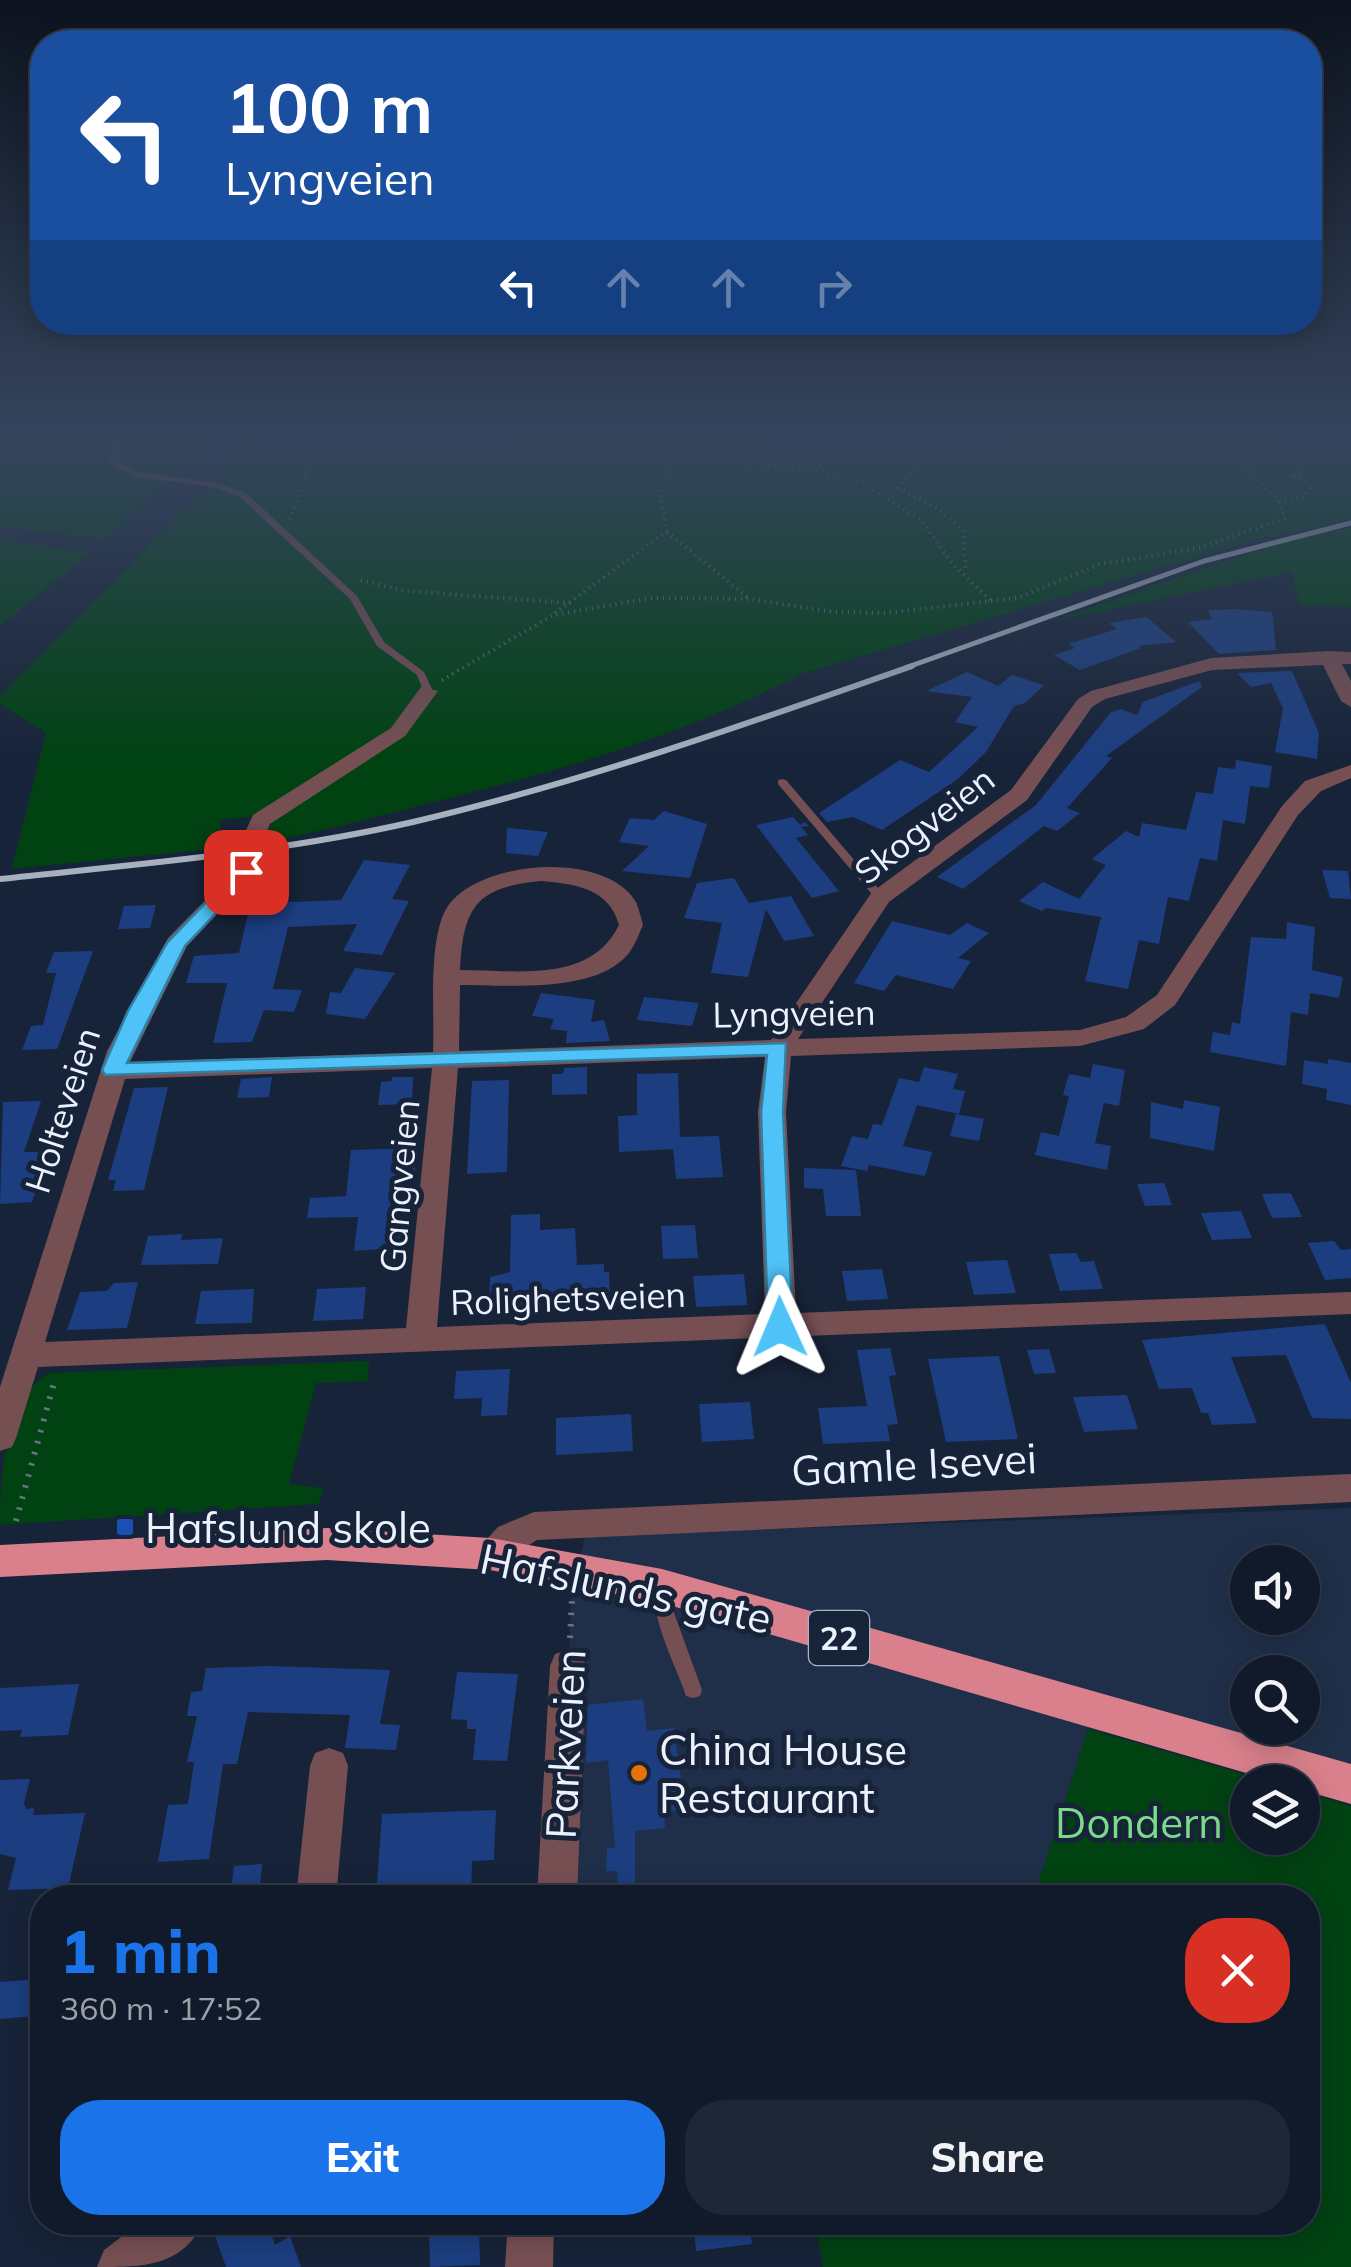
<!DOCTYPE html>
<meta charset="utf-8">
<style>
:root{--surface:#111a2a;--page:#1e2736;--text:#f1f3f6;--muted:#9ca1a8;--line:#303847;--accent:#1a73e8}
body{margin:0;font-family:Mulish,sans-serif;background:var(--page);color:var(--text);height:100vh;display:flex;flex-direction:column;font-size:38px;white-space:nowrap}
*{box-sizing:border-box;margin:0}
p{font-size:32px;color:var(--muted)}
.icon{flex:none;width:55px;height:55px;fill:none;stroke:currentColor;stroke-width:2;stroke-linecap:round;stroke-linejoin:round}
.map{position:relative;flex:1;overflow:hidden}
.panel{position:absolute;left:30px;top:1885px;width:1290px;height:350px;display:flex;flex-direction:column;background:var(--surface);border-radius:40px;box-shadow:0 5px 25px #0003,0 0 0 2px var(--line)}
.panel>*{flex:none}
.hud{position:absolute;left:30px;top:30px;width:1292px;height:305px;border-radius:40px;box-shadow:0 5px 25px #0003,0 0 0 2px var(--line);background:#1a4fa0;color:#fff;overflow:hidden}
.controls{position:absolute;left:1230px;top:1545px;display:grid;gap:20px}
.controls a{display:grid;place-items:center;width:90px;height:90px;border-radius:50%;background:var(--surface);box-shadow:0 5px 25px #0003,0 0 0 2px var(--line);font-size:50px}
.pin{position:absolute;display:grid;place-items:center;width:85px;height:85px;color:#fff;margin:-42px;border-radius:20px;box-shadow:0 5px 15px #0006}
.me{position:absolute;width:110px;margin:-55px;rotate:359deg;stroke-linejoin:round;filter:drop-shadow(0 0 8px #0008)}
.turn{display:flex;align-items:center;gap:35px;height:210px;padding:0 30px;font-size:45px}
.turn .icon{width:130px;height:130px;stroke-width:2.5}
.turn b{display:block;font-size:70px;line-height:85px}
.lanes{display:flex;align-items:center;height:95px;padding:0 30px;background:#0003;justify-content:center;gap:50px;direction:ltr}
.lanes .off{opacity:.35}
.round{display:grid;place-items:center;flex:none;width:105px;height:105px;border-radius:40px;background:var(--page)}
.summary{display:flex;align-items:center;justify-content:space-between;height:170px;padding:0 30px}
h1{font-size:60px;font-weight:800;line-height:75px;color:var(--accent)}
.primary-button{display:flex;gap:20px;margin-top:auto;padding:20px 30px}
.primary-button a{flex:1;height:115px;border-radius:40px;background:var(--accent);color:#fff;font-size:40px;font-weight:800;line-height:115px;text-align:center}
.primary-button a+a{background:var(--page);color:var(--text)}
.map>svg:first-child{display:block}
</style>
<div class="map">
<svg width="1351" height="2267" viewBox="0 0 1351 2267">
<rect width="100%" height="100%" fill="#172338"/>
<!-- built -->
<path fill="#202f49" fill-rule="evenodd" d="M1351 1508V1778L1088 1729 1034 1897 557 1898 572 1591 585 1536ZM1248 1562H1302V1618H1248ZM1248 1672H1302V1728H1248Z"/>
<!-- green -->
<g fill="#004212">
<path d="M0 444H207L107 539 0 527Z"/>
<path d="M250 444H1351V519L1258 539 801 674C691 732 575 766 454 797 390 813 326 831 260 843L277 814 220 820 221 848 12 869 46 733 0 704V696Z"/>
<path d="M1351 527V607L1299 605 1292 572 1053 621 1286 541Z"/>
<path d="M0 541 91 552 0 626Z"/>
<path d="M369 1361 368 1381 316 1383 289 1484 323 1488 319 1504 0 1525C0 1479 5 1398 49 1373Z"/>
<path d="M1088 1729 1271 1782H1248V1838H1302L1303 1792 1351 1806V2267H823L815 2223 1308 2222V1898L1034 1897Z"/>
</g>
<!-- building -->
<g fill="#1c3e80">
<path d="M1236 609 1272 612 1276 650 1219 654 1188 622 1212 619 1208 610Z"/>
<path d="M1146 617 1176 642 1138 646 1141 648 1080 670 1054 655 1075 648 1068 644 1117 629 1109 623Z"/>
<path d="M1292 671 1319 733 1317 759 1275 752 1283 708 1271 683 1251 687 1237 673Z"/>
<path d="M967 672 998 686 1012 675 1044 685 1025 703 1014 706 986 752 958 779 882 830 853 817 827 822 819 813 900 760 929 772 978 727 955 722 972 697 926 691Z"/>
<path d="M1199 681 1202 687 1106 756 1112 758 1067 808 1080 813 1057 831 1044 826 963 889 937 877 1036 805 1111 712 1121 709 1137 715 1143 702Z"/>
<path d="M1236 760 1272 766 1269 788 1250 786 1245 824 1223 820 1217 861 1200 858 1189 901 1168 897 1159 944 1139 940 1128 989 1085 981 1101 917 1046 908 1042 911 1019 901 1043 882 1079 899 1106 865 1092 859 1126 831 1139 837 1142 823 1186 830 1196 792 1213 794 1218 767 1235 769Z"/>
<path d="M664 811 707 824 690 878 622 871 649 846 619 842 630 818 654 820Z"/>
<path d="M793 817 800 825 805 822 809 826 801 827 808 835 796 838 839 891 812 898 756 825Z"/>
<path d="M507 828 548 832 538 856 506 853Z"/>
<path d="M364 860 410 865 392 899 409 901 382 955 343 951 357 924 288 927 273 989 302 990 294 1012 264 1010 252 1042 213 1043 227 983H186L194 956 239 953 252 896 285 895 284 901 297 902 341 900Z"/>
<path d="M1322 870 1348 871 1351 899 1330 898Z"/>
<path d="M734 878 749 903 791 896 814 936 784 941 766 909 748 977 711 973 722 923 684 918 697 883Z"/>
<path d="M156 905 150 928 118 929 124 906Z"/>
<path d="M892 921 950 935 967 923 989 933 958 958 971 961 953 989 896 975 884 991 854 983Z"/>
<path d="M1287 922 1315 927 1312 970 1343 977 1339 998 1310 993 1308 1015 1291 1012 1286 1066 1210 1052 1213 1032 1230 1035 1232 1022 1240 1024 1251 937 1286 939Z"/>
<path d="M93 951 57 1049 22 1050 31 1026 43 1025 56 973H46L54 952Z"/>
<path d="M355 968 395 973 365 1019 326 1014 330 992 341 993Z"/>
<path d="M541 993 595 1000 591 1022 604 1020 610 1041 566 1043 567 1031 550 1029 554 1019 532 1016Z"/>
<path d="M644 997 699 1003 692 1026 637 1020Z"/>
<path d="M1328 1059 1351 1063V1105L1326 1100 1327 1089 1302 1084 1304 1060 1328 1064Z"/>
<path d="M1093 1064 1125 1070 1119 1106 1104 1103 1095 1143 1111 1146 1107 1170 1035 1155 1041 1132 1059 1136 1069 1096 1063 1095 1069 1074 1090 1078Z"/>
<path d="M587 1067V1094L552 1095V1074H563L564 1068Z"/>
<path d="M924 1067 958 1074 953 1089 965 1091 959 1114 917 1105 903 1146 932 1152 925 1176 869 1165 867 1171 841 1166 852 1136 868 1139 873 1124 882 1125 899 1078 919 1082Z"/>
<path d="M678 1073 680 1137 719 1136 723 1177 676 1179 673 1149 619 1152 618 1116 637 1115V1074Z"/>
<path d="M272 1077 269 1097 237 1098 241 1079Z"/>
<path d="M392 1077H413L412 1104 378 1105 381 1082 392 1081Z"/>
<path d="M509 1080 507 1172 467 1174 472 1081Z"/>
<path d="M168 1087 144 1190 113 1191 116 1180H108L134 1088Z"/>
<path d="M1184 1100 1220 1107 1214 1151 1150 1138 1151 1102 1183 1109Z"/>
<path d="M41 1101 24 1152H40L34 1170H43L32 1202 0 1204 3 1102Z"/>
<path d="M956 1114 984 1119 979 1141 950 1136Z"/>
<path d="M417 1148 415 1172H401L397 1223 404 1222 403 1242 395 1243V1248L354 1251 358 1217 307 1218 310 1198 346 1196 351 1150Z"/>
<path d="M804 1168 856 1170 861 1216H826L823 1189 804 1188Z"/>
<path d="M1164 1183 1172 1205 1145 1206 1137 1184Z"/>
<path d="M1291 1193 1302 1217 1272 1218 1262 1194Z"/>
<path d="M1241 1211 1252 1238 1212 1240 1201 1213Z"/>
<path d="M540 1214V1230L575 1228 577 1265 604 1264V1272H609L610 1304 489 1308 490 1277 510 1272 511 1215Z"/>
<path d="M695 1225 698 1258 663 1259 661 1226Z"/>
<path d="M182 1234 181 1240 223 1238 218 1264 141 1265 148 1236Z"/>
<path d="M1334 1241 1341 1250 1351 1249V1278L1325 1280 1308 1243Z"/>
<path d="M1076 1253 1081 1262 1094 1261 1103 1289 1060 1291 1049 1254Z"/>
<path d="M1007 1260 1016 1293 974 1295 966 1262Z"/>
<path d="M882 1269 888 1299 847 1301 842 1271Z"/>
<path d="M744 1274 747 1305 696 1307 693 1276Z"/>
<path d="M138 1282 127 1328 67 1330 80 1292 107 1291 114 1283Z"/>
<path d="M366 1287 363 1319 313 1321 317 1289Z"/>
<path d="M254 1289 252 1323 195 1324 201 1291Z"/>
<path d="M1325 1324 1351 1383V1419L1312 1418 1286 1355 1231 1357 1257 1423 1212 1425 1208 1413H1201L1192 1388 1159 1389 1142 1340Z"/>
<path d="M890 1348 896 1375 889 1376 898 1424 887 1425 890 1441 823 1444 818 1408 867 1406 857 1350Z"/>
<path d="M1049 1349 1056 1373 1034 1374 1027 1350Z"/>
<path d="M999 1356 1018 1439 946 1442 928 1359Z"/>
<path d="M510 1369 507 1415 481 1416 482 1398 454 1399 456 1371Z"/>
<path d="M1127 1395 1138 1429 1084 1432 1073 1397Z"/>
<path d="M750 1402 754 1439 702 1442 699 1404Z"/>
<path d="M631 1414 633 1451 556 1455V1418Z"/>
<path d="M269 1666 390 1670 380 1724 400 1725 396 1750 345 1748 350 1715 248 1712 237 1764H223L209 1859 158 1862 168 1805 188 1804 194 1762H187L197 1716H187L191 1692 202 1691 206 1668Z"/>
<path d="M457 1672 518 1674 507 1761 473 1760 476 1729H467V1720L451 1719Z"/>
<path d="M79 1684 68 1735 20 1737 22 1730 0 1731V1688Z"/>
<path d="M643 1699 647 1731 674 1728 685 1810 664 1812 665 1828 635 1831V1897L619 1898 617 1871H606L607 1848H615L608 1760 586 1763 588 1705Z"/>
<path d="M30 1779 24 1803 26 1809 34 1808 33 1815 85 1813 68 1888 8 1890 16 1858 0 1854V1780Z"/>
<path d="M496 1810 494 1860 472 1861 471 1898H376L382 1814Z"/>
<path d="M262 1864 259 1898H230L234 1866Z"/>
<path d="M41 1979 34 2016 0 2019V1982Z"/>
<path d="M210 2222H267L275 2245 290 2236 301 2267H226Z"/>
<path d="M429 2222H479L480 2265 430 2267Z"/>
<path d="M693 2222H749L752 2244 696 2251Z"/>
</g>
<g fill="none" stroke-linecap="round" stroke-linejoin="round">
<!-- path-far2 -->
<g stroke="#687384" stroke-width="4" stroke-dasharray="1 5" stroke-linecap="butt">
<path d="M814 444 811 447 825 472"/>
<path d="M925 444 928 451 899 488 938 509 963 530 966 572"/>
<path d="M316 455 376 444"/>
<path d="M673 459 800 467 861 483 921 520 952 563 991 601"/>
<path d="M1279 502 1304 498 1312 485 1294 476 1302 471 1285 444"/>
<path d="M290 519 313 455 328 444"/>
<path d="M667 532 747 597"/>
<path d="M361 580 405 591 571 603"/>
<path d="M555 613 667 531 660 499 678 444"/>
<path d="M442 680 553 615 652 598 750 599 834 612 885 613 1018 598 1100 564 1200 548 1285 518 1276 498 1223 444"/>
</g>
<!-- path-far1 -->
<g stroke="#687384" stroke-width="6" stroke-dasharray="2.5 9" stroke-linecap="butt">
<path d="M16 1521 55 1379"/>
<path d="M570 1638 572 1599"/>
</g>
<!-- path -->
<path stroke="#687384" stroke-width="8" stroke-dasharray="4 11" stroke-linecap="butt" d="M591 1890H727"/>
<!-- service -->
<g fill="#764f53" fill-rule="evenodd">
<path d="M112 444H120L118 461 138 472 215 483 246 493 357 596 384 642 424 672 433 691 432 693H424L417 675 377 646 350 599 240 497 214 487 133 476 110 462Z"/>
<path d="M782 779 786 780 884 895V899H876L778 784V780Z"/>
<path d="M662 1579 668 1582 673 1610 702 1690 700 1696 693 1698 686 1696 684 1690C674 1662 647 1610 656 1582Z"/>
</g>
<!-- minor -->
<g fill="#764f53" fill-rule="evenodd">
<path d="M1329 651 1351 652V664H1342L1351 681V707L1341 701 1323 665 1212 670 1105 699 1092 707 1027 800 889 902 798 1039 1080 1030 1126 1017 1157 995 1282 806 1305 781 1351 765V778L1321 791 1298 815 1175 1005 1144 1029 1080 1046 791 1056 786 1112 796 1313 1351 1292V1314L38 1367 16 1438 12 1447 0 1451V1387L107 1051 168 938 235 870 236 852 253 815 391 728 421 687 438 691 405 736 270 824 258 852 257 872 187 946 130 1062 433 1052C435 1014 427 937 448 906 480 860 605 850 636 902 639 909 641 918 643 925 639 934 635 945 629 953 597 994 506 985 460 985L459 1051 771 1040 872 892 1011 790 1078 699 1091 691 1211 658ZM541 881C575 884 609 888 619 925 590 984 517 970 460 970 463 906 477 887 541 881ZM765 1057 758 1112 765 1314 437 1327 458 1068ZM432 1068 406 1328 45 1342 125 1079Z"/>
<path d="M1351 1474V1502L537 1540 490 1569 478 1564 473 1554 498 1527 534 1512Z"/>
<path d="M568 1650 581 1654 586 1666 577 1898H537L550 1666 555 1654Z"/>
<path d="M329 1748 343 1753 348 1766 336 1898H296L310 1766 315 1753Z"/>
<path d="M141 2222H203C183 2267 142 2267 97 2267L104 2250Z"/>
<path d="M508 2222H554L553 2267H505Z"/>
</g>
<!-- trunk -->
<path fill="#d9808c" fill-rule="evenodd" d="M327 1528 490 1538 662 1569 1351 1764V1804L1302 1790V1782H1277L662 1603 490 1570 327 1560 0 1577V1545Z"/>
<!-- rail-far1 -->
<path stroke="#a7b0be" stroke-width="5" d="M905 668 1204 561 1351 523"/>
<!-- rail -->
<path stroke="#a7b0be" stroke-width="6" d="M0 879C138 864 277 853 413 822 583 782 747 724 912 666"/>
</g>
<!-- sky -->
<linearGradient id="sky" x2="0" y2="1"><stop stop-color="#0d131f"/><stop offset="0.58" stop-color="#36455e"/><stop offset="1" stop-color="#36455e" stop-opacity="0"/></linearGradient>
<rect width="1351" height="762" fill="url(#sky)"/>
<!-- route -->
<path fill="#4fc3f7" stroke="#337fa1" stroke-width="2.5" d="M239 868 255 872 185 946 127 1063 786 1043 783 1112 793 1327 790 1334 780 1337 768 1327 761 1112 767 1055 105 1075 102 1070 128 1011 167 943Z"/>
<!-- markers -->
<rect fill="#1a4fb4" stroke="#172338" stroke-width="4" x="115" y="1517" width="20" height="20" rx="5"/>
<circle fill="#e8710a" stroke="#172338" stroke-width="4" cx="639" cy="1773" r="10"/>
<g text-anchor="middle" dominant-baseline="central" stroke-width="10" stroke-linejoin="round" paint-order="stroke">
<!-- shield labels -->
<rect fill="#172338" stroke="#abb4c2" stroke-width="2.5" x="809" y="1611" width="60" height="54" rx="8"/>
<g font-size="32" font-weight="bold" fill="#ebf2fd">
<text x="839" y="1638">22</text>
</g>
<!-- street labels -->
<g font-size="35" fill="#ebf2fd" stroke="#172338">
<text transform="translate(924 825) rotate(-38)">Skogveien</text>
<text transform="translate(794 1013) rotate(-1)">Lyngveien</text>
<text transform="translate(62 1110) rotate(-72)">Holteveien</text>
<text transform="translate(399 1186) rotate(-85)">Gangveien</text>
<text transform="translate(568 1298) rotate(-2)">Rolighetsveien</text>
</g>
<!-- near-street labels -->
<g font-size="42" fill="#ebf2fd" stroke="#172338">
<text transform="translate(914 1464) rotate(-3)">Gamle Isevei</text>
<text transform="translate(626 1588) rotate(12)">Hafslunds gate</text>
<text transform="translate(565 1744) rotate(-87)">Parkveien</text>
</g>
<!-- near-poi labels -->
<g font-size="42" fill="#ebf2fd" stroke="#172338" text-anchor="start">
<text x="145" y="1527">Hafslund skole</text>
<text x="659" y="1749">China House<tspan x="659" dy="48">Restaurant</tspan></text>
</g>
<!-- near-park labels -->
<g font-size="42" fill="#7bdb87" stroke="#172338">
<text x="1139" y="1822">Dondern</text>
</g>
</g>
</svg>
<div class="controls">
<a><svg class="icon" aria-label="sound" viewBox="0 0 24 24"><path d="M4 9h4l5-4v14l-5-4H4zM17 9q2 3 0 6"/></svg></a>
<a><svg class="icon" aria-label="search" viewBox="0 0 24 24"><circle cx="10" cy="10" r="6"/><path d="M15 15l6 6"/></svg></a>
<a><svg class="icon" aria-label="layers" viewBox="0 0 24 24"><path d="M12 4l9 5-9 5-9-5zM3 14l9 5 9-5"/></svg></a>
</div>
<div class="pin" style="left:246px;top:872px;background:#d93025"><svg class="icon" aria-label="arrive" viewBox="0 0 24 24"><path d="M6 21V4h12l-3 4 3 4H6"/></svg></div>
<svg class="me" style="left:780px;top:1327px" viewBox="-20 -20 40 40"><path d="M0-17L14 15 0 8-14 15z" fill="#4fc3f7" stroke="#fff" stroke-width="4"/></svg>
<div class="hud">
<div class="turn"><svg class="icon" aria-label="left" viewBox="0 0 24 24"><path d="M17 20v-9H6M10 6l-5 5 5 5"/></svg><div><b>100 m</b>Lyngveien</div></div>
<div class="lanes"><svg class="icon" aria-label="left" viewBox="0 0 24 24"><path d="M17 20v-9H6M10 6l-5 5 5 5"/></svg><svg class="icon off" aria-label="ahead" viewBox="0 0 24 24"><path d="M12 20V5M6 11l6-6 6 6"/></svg><svg class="icon off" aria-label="ahead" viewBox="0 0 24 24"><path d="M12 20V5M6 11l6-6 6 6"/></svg><svg class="icon off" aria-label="right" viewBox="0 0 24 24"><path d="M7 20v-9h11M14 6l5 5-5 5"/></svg></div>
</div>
<section class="panel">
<div class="summary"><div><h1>1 min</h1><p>360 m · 17:52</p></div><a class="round" style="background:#d93025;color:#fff"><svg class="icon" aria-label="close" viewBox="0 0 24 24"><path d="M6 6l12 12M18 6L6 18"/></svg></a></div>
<div class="primary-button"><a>Exit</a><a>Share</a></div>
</section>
</div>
